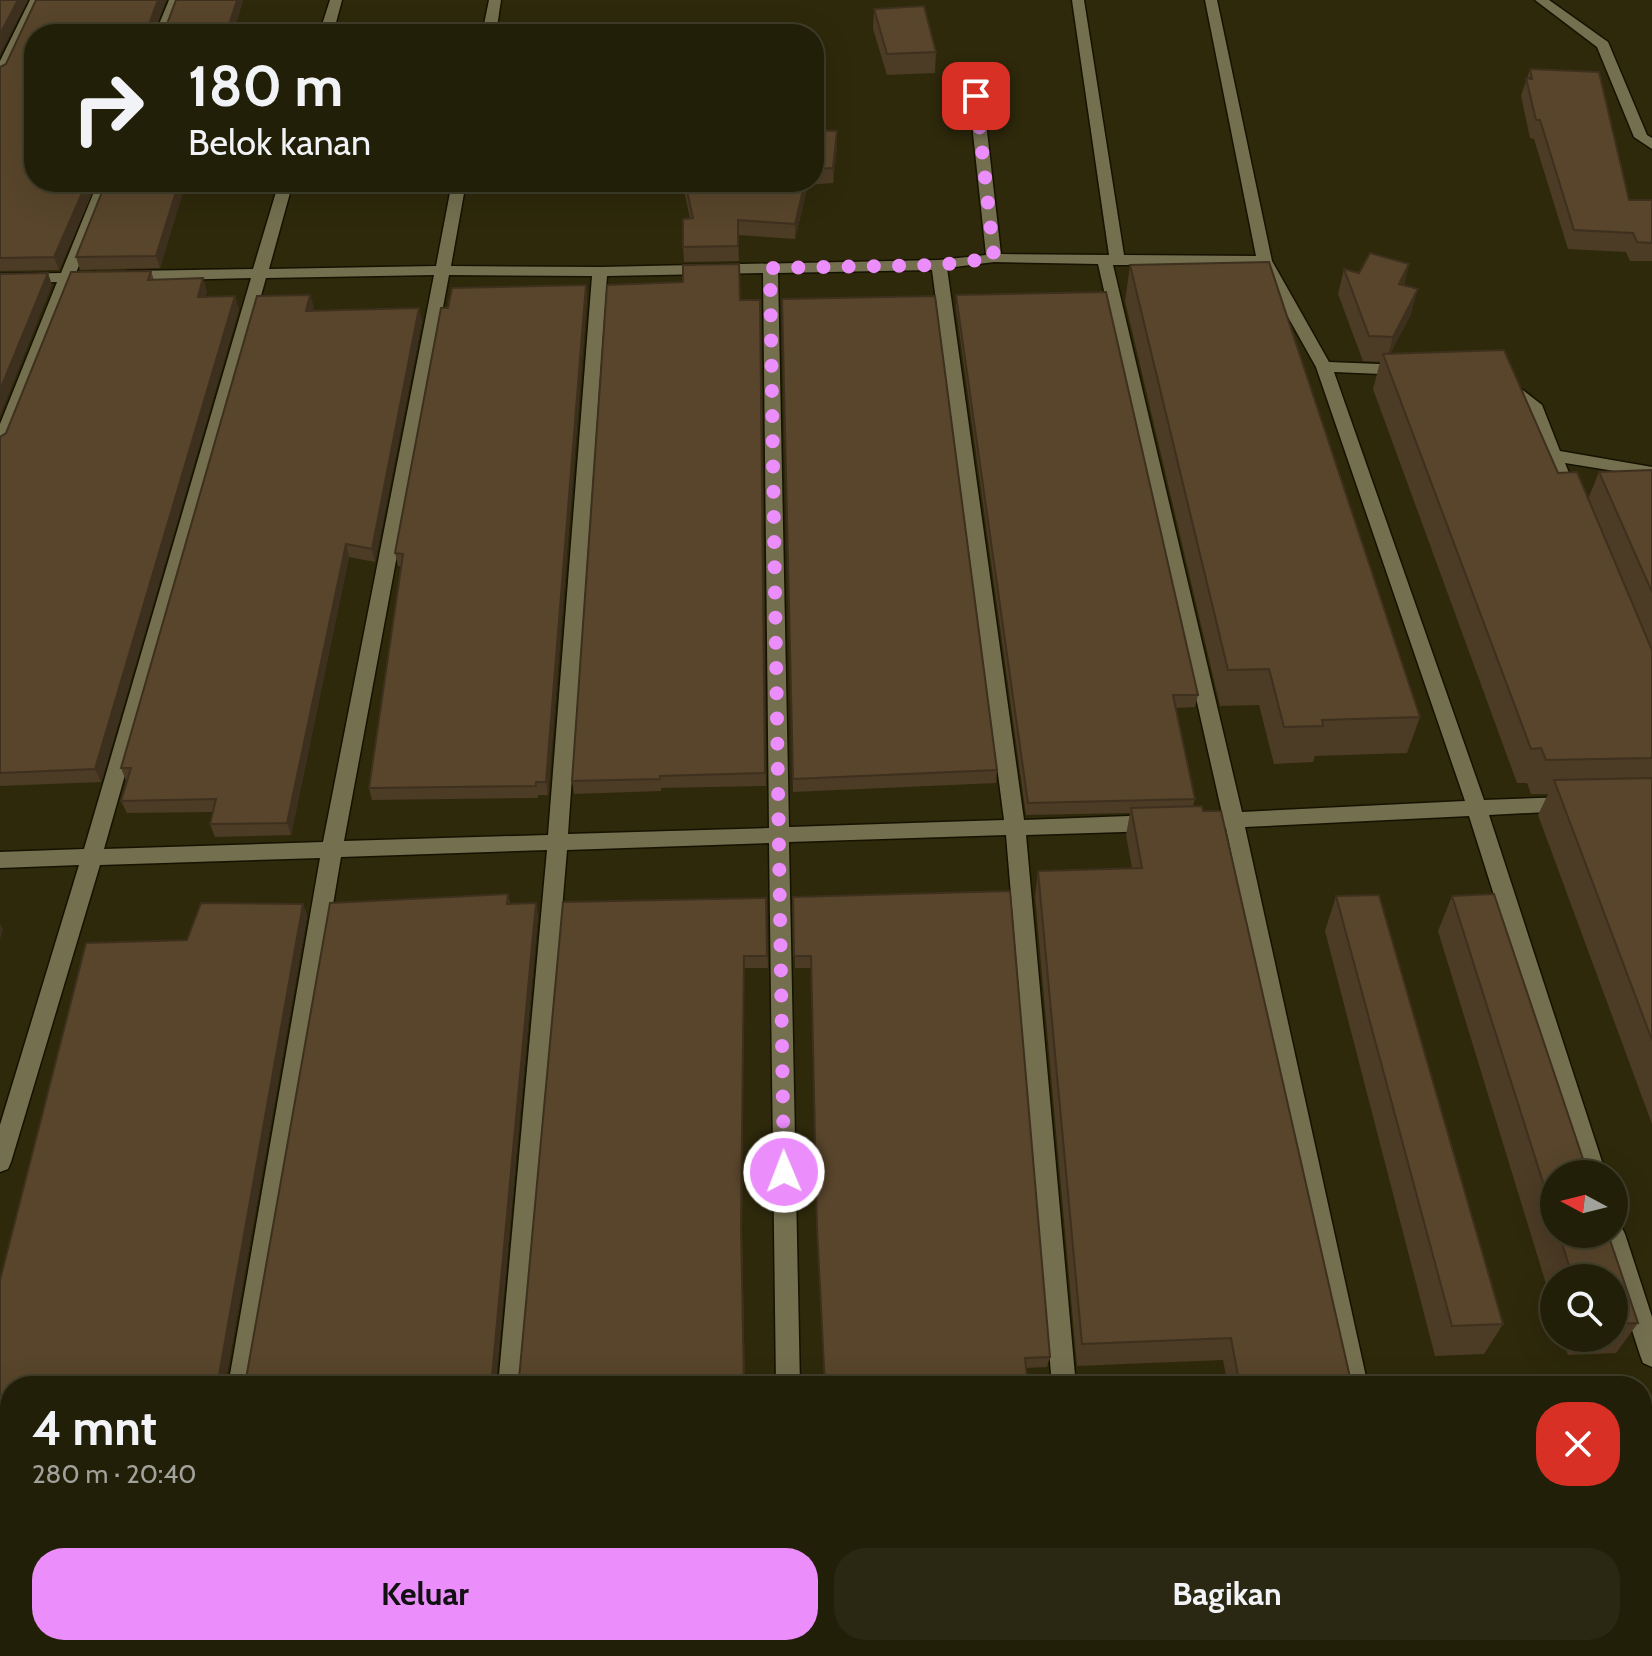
<!DOCTYPE html>
<html lang="id">
<meta charset="utf-8">
<style>
:root{--surface:#221f08;--page:#2a2712;--text:#f1f3f6;--muted:#a2a29c;--line:#3f3d29;--accent:#eb8dfb}
body{margin:0;font-family:Cabin,sans-serif;background:var(--page);color:var(--text);height:100vh;display:flex;flex-direction:column;font-size:30px;white-space:nowrap}
*{box-sizing:border-box;margin:0}
p{font-size:26px;color:var(--muted)}
.icon{flex:none;width:44px;height:44px;fill:none;stroke:currentColor;stroke-width:2;stroke-linecap:round;stroke-linejoin:round}
.map{position:relative;flex:1;overflow:hidden}
.side{position:absolute;left:0px;top:1376px;width:1652px;height:280px;display:flex;flex-direction:column;background:var(--surface);border-radius:32px 32px 0 0;box-shadow:0 8px 32px #0002,0 0 0 2px var(--line)}
.side>*{flex:none}
.banner{position:absolute;left:24px;top:24px;width:800px;height:168px;border-radius:32px;box-shadow:0 8px 32px #0002,0 0 0 2px var(--line);background:#221f08;color:var(--text);overflow:hidden}
.needle{width:52px;rotate:277deg}
.fabs{position:absolute;left:1540px;top:1160px;display:grid;gap:16px}
.fabs a{display:grid;place-items:center;width:88px;height:88px;border-radius:50%;background:var(--surface);box-shadow:0 8px 32px #0002,0 0 0 2px var(--line);font-size:40px}
.pin{position:absolute;display:grid;place-items:center;width:68px;height:68px;color:#fff;margin:-34px;border-radius:16px;box-shadow:0 4px 12px #0006}
.me{position:absolute;width:88px;margin:-44px;rotate:359deg;stroke-linejoin:round;filter:drop-shadow(0 0 6px #0008)}
.turn{display:flex;align-items:center;gap:28px;height:168px;padding:0 32px;font-size:36px}
.turn .icon{width:104px;height:104px;stroke-width:2.5}
.turn b{display:block;font-size:56px;line-height:68px}
.round{display:grid;place-items:center;flex:none;width:84px;height:84px;border-radius:32px;background:var(--page)}
.head{display:flex;align-items:center;justify-content:space-between;height:136px;padding:0 32px}
h1{font-size:48px;font-weight:700;line-height:60px}
.primary-button{display:flex;gap:16px;margin-top:auto;padding:16px 32px}
.primary-button a{flex:1;height:92px;border-radius:32px;background:var(--accent);color:#111;font-size:32px;font-weight:700;line-height:92px;text-align:center}
.primary-button a+a{background:var(--page);color:var(--text)}
.map>svg:first-child{display:block}
</style>
<div class="map">
<svg width="1652" height="1656" viewBox="0 0 1652 1656">
<rect width="100%" height="100%" fill="#2e290b"/>
<g fill="none" stroke-linecap="round" stroke-linejoin="round">
<defs>
<g id="minor">
<path d="M30 0H42L7 75 0 79V61Z"/>
<path d="M169 0H181L169 34H155Z"/>
<path d="M330 0H342L333 34H319Z"/>
<path d="M489 0H501L496 34H482Z"/>
<path d="M1072 0H1084L1124 255 1256 256 1205 0H1217L1272 261 1329 362 1404 365 1412 370 1404 375 1334 372 1484 800 1567 797 1577 804 1567 811 1489 815 1606 1174H1582L1469 816 1245 827 1368 1386H1344L1226 828 1188 827 1185 822 1188 817 1222 813 1098 264 994 262 947 268 1024 820 1155 815 1162 818 1165 823 1162 828 1155 831 1026 835 1076 1386H1052L1006 835 789 842 800 1386H776L769 843 567 850 522 1386H498L547 850 341 857 252 1386H228L320 858 100 865 11 1162 8 1169 0 1172V1125L79 865 0 868V852L84 849 251 278 128 281 120 276 128 271 253 269 279 182H293L269 269 436 266 452 182H466L451 266 600 267 939 260 986 255 969 96 976 92 983 96 1001 254 1109 255ZM1113 265H1259L1316 367 1465 801 1242 812ZM932 270 1004 820 789 827 778 273ZM763 273 769 828 568 834 607 276ZM434 275 323 842 104 849 266 278ZM449 275 592 276 548 835 344 841Z"/>
<path d="M1535 0H1549L1608 42 1647 135 1652 138V149L1634 137 1597 47Z"/>
<path d="M98 182H112L76 273 96 272 104 277 96 282H73L8 445 0 450V424L57 282 0 284V274L61 273Z"/>
<path d="M1506 377 1542 405 1560 451 1652 467V477L1565 463 1579 498 1576 502H1564L1529 411 1498 382Z"/>
<path d="M1614 1224 1621 1226 1625 1234 1652 1317V1367L1643 1363 1640 1355 1601 1234H1614Z"/>
<rect x="1642" y="1612" width="10" height="26"/>
<path d="M181 1646H209L207 1656H179Z"/>
<path d="M473 1646H501L500 1656H472Z"/>
<path d="M779 1646H807L808 1656H780Z"/>
<path d="M1073 1646H1101L1102 1656H1074Z"/>
<path d="M1226 1646H1357L1352 1656H1221Z"/>
</g>
</defs>
<!-- minor casing -->
<use href="#minor" stroke="#161200" stroke-width="3"/>
<!-- minor -->
<use href="#minor" fill="#736f4f" fill-rule="evenodd"/>
</g>
<!-- wall -->
<g fill="#4c3b25">
<path d="M36 0H166L157 24H167L176 0H243L233 34H34V182H97L59 270 0 271V67L6 64Z"/>
<path d="M874 9 936 52 935 73 887 75 873 29Z"/>
<path d="M1530 69 1629 200H1652V261H1630L1626 252 1568 249 1534 139 1530 138 1521 96Z"/>
<path d="M814 130 837 131V146L833 183 808 185 795 239 738 235 739 261 684 262 683 247 690 218 682 182H814Z"/>
<path d="M186 182 160 268 80 270 76 257Z"/>
<path d="M1409 264 1404 285 1411 314 1390 354 1558 473 1588 499 1599 472 1652 470V1124L1538 815 1548 794H1531L1527 783H1517L1373 389 1380 362 1363 361 1338 294 1344 269 1359 273Z"/>
<path d="M1130 265 1420 717 1407 753 1315 756 1313 762 1274 764 1259 705 1220 706 1125 301Z"/>
<path d="M151 271 154 280 207 291 205 297 239 309 101 782 0 786V437L6 433Z"/>
<path d="M586 285 587 298 548 795H538V798L372 800 369 788 401 566H398L395 553 448 308Z"/>
<path d="M956 295 1198 695 1195 707 1176 708 1195 799 1193 806 1352 1386H1228L1223 1360 1077 1366 1035 897 1038 871 1132 868 1126 835 1130 813 1026 815 956 308Z"/>
<path d="M782 299 997 770 996 783 793 792Z"/>
<path d="M740 300H760L766 786 661 788V791L574 794 572 781Z"/>
<path d="M314 307 313 311 422 321 375 562 349 557 291 835 215 837 210 824 213 812 127 813 121 801 126 781 121 768Z"/>
<path d="M508 894 510 904 536 903 538 915 496 1379H519L766 898 768 968H744L742 1235 745 1386H10V1594H0V1280L187 940 303 904 307 916 226 1379H246Z"/>
<path d="M1336 896 1503 1324 1484 1354 1435 1356 1325 931Z"/>
<path d="M1452 896 1554 1174V1234H1608L1638 1323 1616 1353 1568 1355 1562 1338H1614V1278H1554V1310L1438 931Z"/>
<path d="M793 897 1050 1357 1047 1367 1026 1368 811 968H795Z"/>
</g>
<!-- shaded-wall -->
<g fill="#3e301e">
<path d="M18 0H28L0 54V34Z"/>
<path d="M158 0H166L153 34 149 24Z"/>
<path d="M237 0H243L233 34H226Z"/>
<path d="M837 131V146L833 183V168Z"/>
<path d="M87 182H97L59 270 54 257Z"/>
<path d="M179 182H186L160 268 156 256Z"/>
<path d="M805 182H808V185L795 239V224Z"/>
<path d="M1409 264 1403 289 1399 284Z"/>
<path d="M48 273 52 285 0 416V390Z"/>
<path d="M203 278 207 291 202 309 198 297Z"/>
<path d="M586 285 587 298 548 795 546 782Z"/>
<path d="M1418 289 1411 314 1386 362 1393 337Z"/>
<path d="M310 295 314 307 309 324 306 311Z"/>
<path d="M235 296 239 309 101 782 95 769Z"/>
<path d="M419 308 422 321 375 562 372 549Z"/>
<path d="M346 544 349 557 291 835 287 823Z"/>
<path d="M536 903 538 915 495 1386 492 1376Z"/>
<path d="M303 904 307 916 225 1385 219 1375Z"/>
<path d="M0 923 3 929 0 940Z"/>
<path d="M744 956 742 1235 745 1386 741 1224Z"/>
</g>
<!-- building -->
<g fill="#58452b" stroke="#3e301e" stroke-width="2">
<path d="M0 0H18L0 34Z"/>
<path d="M36 0H158L149 24H167L176 0H237L226 34H34V182H87L54 257 0 258V67L6 64Z"/>
<path d="M924 6 936 52 887 54 874 9Z"/>
<path d="M1530 69 1599 72 1629 200H1652V243L1637 242 1633 233 1574 230 1540 120H1536L1526 78 1532 79Z"/>
<path d="M814 130 837 131 833 168 814 169Z"/>
<path d="M106 182H179L156 256 76 257Z"/>
<path d="M685 182H805L795 224 738 220V246L683 247V219L693 218Z"/>
<path d="M1370 253 1409 264 1399 284 1418 289 1393 337 1369 336 1344 269 1359 273Z"/>
<path d="M1269 262 1420 717 1322 720 1323 726 1284 727 1269 669 1228 670 1130 265Z"/>
<path d="M739 264 740 300H760L765 773 660 776V779L572 781 607 285 683 282V265Z"/>
<path d="M151 271 148 280 203 278 198 297 235 296 95 769 0 773V437L6 433 71 272Z"/>
<path d="M48 273 0 390V274Z"/>
<path d="M586 285 546 782H536V786L369 788 403 554 395 553 441 308H448L452 288Z"/>
<path d="M1106 292 1198 695H1173L1195 799 1028 803 956 295Z"/>
<path d="M310 295 306 311 419 308 372 549 346 544 287 823 210 824 216 799 121 801 131 768H121L257 296Z"/>
<path d="M935 296 997 770 793 779 782 299Z"/>
<path d="M1504 350 1558 473 1577 472 1652 650V758L1546 760 1541 748 1531 749 1383 354Z"/>
<path d="M1652 470V592L1599 472Z"/>
<path d="M1652 778V1040L1554 780Z"/>
<path d="M1202 806 1203 811H1221L1352 1386H1240L1231 1338 1082 1344 1038 871 1142 868 1131 808Z"/>
<path d="M1010 891 1050 1357 1025 1358 1028 1386H825L817 1228 811 956H794L793 897Z"/>
<path d="M508 894 507 904 536 903 492 1376 495 1379H519L563 902 766 898 767 956H744L741 1224 744 1386H10V1585H0V1280L86 943 187 940 201 903 303 904 219 1375 222 1379H246L330 903Z"/>
<path d="M1494 894 1588 1174H1554V1217L1452 896Z"/>
<path d="M1379 895 1503 1324 1452 1326 1336 896Z"/>
<path d="M1559 1234H1608L1638 1323 1614 1324V1278H1573Z"/>
</g>
<g fill="none" stroke-linecap="round" stroke-linejoin="round">
<!-- route -->
<path stroke="#eb8dfb" stroke-width="14" stroke-dasharray="0 25.2" d="M784 1172 770 268 939 265 994 258 976 96"/>
</g>
</svg>
<div class="fabs">
<a><svg class="needle" viewBox="-14 -14 28 28"><path d="M0-13l5 13h-10z" fill="#e53935"/><path d="M0 13l5-13h-10z" fill="#a2a29c"/></svg></a>
<a><svg class="icon" aria-label="search" viewBox="0 0 24 24"><circle cx="10" cy="10" r="6"/><path d="M15 15l6 6"/></svg></a>
</div>
<div class="pin" style="left:976px;top:96px;background:#d93025"><svg class="icon" aria-label="arrive" viewBox="0 0 24 24"><path d="M6 21V4h12l-3 4 3 4H6"/></svg></div>
<svg class="me" style="left:784px;top:1172px" viewBox="-20 -20 40 40"><circle r="17" fill="#eb8dfb" stroke="#fff" stroke-width="3"/><path d="M0-11L8 9 0 5-8 9z" fill="#fff"/></svg>
<div class="banner">
<div class="turn"><svg class="icon" aria-label="right" viewBox="0 0 24 24"><path d="M7 20v-9h11M14 6l5 5-5 5"/></svg><div><b>180 m</b>Belok kanan</div></div>
</div>
<section class="side">
<div class="head"><div><h1>4 mnt</h1><p>280 m · 20:40</p></div><a class="round" style="background:#d93025;color:#fff"><svg class="icon" aria-label="close" viewBox="0 0 24 24"><path d="M6 6l12 12M18 6L6 18"/></svg></a></div>
<div class="primary-button"><a>Keluar</a><a>Bagikan</a></div>
</section>
</div>
